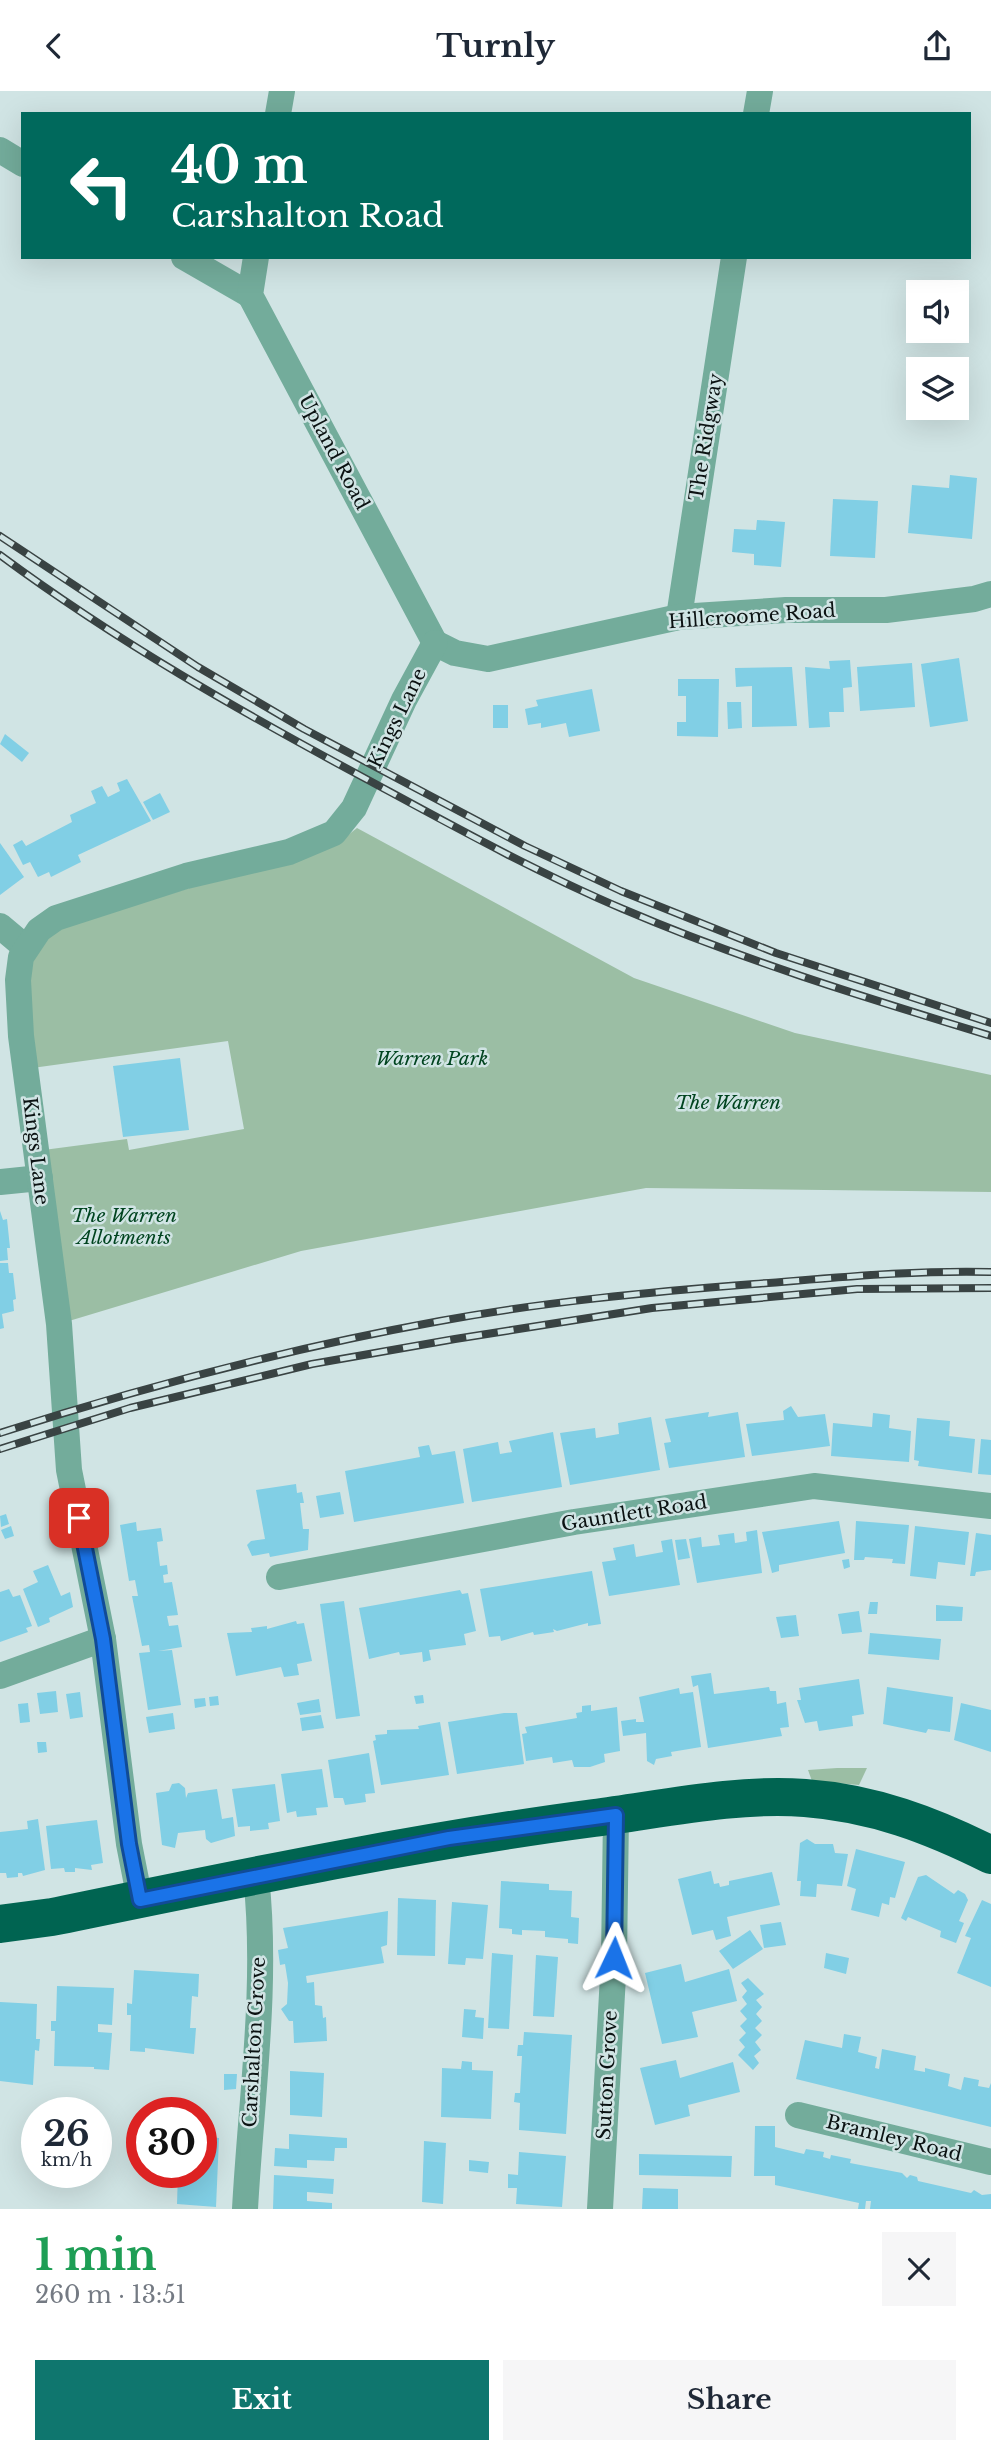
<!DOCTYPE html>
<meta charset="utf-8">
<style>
:root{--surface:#fff;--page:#f6f6f7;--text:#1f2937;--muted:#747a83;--accent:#0f766e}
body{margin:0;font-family:"Libre Baskerville",serif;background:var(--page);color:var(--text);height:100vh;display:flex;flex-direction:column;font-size:26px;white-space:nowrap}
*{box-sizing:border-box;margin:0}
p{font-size:23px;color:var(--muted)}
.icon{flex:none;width:38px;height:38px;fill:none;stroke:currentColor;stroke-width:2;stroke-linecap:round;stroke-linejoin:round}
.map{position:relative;height:2118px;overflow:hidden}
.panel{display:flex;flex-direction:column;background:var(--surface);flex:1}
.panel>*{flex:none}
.guide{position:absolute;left:21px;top:21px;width:950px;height:147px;border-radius:0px;box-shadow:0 7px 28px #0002;background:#00695c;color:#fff;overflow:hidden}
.tools{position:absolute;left:906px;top:189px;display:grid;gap:14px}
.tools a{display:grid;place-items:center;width:63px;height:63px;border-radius:0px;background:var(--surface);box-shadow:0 7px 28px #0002;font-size:35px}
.speed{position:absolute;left:21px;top:2006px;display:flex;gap:14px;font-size:35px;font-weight:700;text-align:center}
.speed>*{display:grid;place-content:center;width:91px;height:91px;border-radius:50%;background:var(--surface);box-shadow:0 7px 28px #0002;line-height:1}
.speed small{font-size:18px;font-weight:400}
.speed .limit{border:10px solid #d22;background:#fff;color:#111}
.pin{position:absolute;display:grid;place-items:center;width:60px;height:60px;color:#fff;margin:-30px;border-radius:14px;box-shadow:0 4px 10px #0006}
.me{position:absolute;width:77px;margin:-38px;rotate:2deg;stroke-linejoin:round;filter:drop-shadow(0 0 5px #0008)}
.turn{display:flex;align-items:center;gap:24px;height:147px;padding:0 35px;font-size:32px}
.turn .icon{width:91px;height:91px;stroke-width:2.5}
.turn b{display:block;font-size:49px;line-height:60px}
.round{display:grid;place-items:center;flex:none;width:74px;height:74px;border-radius:0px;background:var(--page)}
.overview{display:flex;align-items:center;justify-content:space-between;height:119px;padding:0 35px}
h1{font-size:42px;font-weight:700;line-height:52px;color:#1e9e55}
.button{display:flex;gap:14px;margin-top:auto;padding:14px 35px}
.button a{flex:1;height:80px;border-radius:0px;background:var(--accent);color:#fff;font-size:28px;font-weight:700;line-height:80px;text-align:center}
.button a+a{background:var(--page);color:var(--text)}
header{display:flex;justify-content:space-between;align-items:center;height:91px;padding:0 35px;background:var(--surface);font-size:32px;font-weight:700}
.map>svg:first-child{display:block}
</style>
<header><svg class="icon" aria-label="back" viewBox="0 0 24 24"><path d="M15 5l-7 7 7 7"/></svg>Turnly<svg class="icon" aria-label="share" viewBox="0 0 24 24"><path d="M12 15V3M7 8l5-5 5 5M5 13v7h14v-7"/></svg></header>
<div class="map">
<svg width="991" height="2118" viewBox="0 0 991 2118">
<rect width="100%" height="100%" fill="#d0e4e4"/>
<!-- green -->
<g fill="#9bbea4">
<path d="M357 737 634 887 795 942 991 984V1101L646 1097 301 1160 59 1233 36 1060 127 1048 129 1059 244 1038 228 950 25 978 29 856 41 842 338 752Z"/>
<path d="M837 1677H867L859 1694 812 1690 808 1679Z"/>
</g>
<!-- building -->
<g fill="#81cfe5">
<path d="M950 384 977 387 972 448 908 442 912 394 949 397Z"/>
<path d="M833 408 878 410 875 467 830 465Z"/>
<path d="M757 429 785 431 781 476 754 474V463L732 461 734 438 756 439Z"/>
<path d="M959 567 968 630 930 636 921 573Z"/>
<path d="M850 569 852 596 843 597 844 621H829L830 636 809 637 805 576 830 578 829 570Z"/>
<path d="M912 572 915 616 860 620 857 576Z"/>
<path d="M792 576 797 635 752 636V595L736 596 735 577Z"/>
<path d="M678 588H719L718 646 677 645V631H686V605H678Z"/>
<path d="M592 598 600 640 569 646 566 632 541 637V632L528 634 525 618 538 615 536 609Z"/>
<path d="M727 611H741L742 637 728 638Z"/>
<rect x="493" y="614" width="15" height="23"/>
<path d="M5 643 29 662 22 671 0 653Z"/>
<path d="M127 688 151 730 78 764 81 771 51 786 49 781 38 786 30 771 23 774 13 754 22 749 26 755 72 731 70 724 96 712 91 700 102 695 108 706 120 700 117 692Z"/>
<path d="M160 702 170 721 153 729 143 711Z"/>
<path d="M0 752 24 786 0 804Z"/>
<path d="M180 967 189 1039 123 1046 113 975Z"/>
<path d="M0 1120 3 1129 7 1128 10 1157H7L8 1169 0 1170Z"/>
<path d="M0 1172H8L9 1182H13L16 1208 13 1209 14 1220 2 1223 4 1237 0 1238Z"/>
<path d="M791 1315 798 1326 825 1323 830 1355 752 1365 746 1333 784 1329 783 1320Z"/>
<path d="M709 1321 708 1326 738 1321 745 1366 669 1377 664 1352 671 1351 665 1328Z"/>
<path d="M873 1322 890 1324 889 1337 911 1340 909 1371 831 1365 833 1332 872 1336Z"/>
<path d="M651 1326 660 1379 570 1394 560 1342 595 1337 596 1347 619 1343 618 1332Z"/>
<path d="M917 1327 950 1330 949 1345 975 1348 972 1382 918 1375 919 1370 914 1369Z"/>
<path d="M553 1341 562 1396 472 1411 463 1358 498 1351 500 1363 512 1361 509 1350Z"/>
<path d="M981 1348 991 1349V1384L978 1383Z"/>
<path d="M429 1354 432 1364 455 1360 464 1412 354 1431 345 1380 420 1366 418 1356Z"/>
<path d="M296 1393 297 1402 302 1401 304 1412H300L303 1438H309L308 1459 270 1466 269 1462 252 1465 247 1454 251 1450 265 1448 256 1399Z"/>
<path d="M340 1401 344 1423 320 1427 316 1405Z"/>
<path d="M6 1423 9 1433 1 1436 0 1425Z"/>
<path d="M839 1430 845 1462 779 1474V1480L772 1482 762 1441Z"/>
<path d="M856 1430 909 1434 905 1473 892 1472 893 1468 865 1466 864 1469H854Z"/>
<path d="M136 1431 137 1440 161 1437 163 1450 157 1451 160 1475 167 1474 168 1483 163 1484 164 1492 172 1491 178 1524 167 1525 169 1535 178 1534 182 1556 158 1560 172 1559 181 1614 148 1619 139 1562 150 1561 149 1554 142 1555 132 1505H138L135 1489 129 1490 120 1434Z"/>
<path d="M11 1435 14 1445 5 1448 1 1439Z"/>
<path d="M915 1435 969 1441 965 1474 938 1471 936 1488 910 1485Z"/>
<path d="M757 1439 762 1482 697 1492 689 1448 701 1446 702 1456 720 1454 718 1444 734 1442 735 1452 747 1450 746 1441Z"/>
<path d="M976 1442 991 1444V1479L976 1481 975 1485H970Z"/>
<path d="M672 1448 680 1494 609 1505 602 1471 616 1469 613 1457 634 1453 636 1466 663 1461 661 1450Z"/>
<path d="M686 1448 690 1467 678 1469 675 1449Z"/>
<path d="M849 1468 850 1476 844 1478 842 1469Z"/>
<path d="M48 1474 61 1505 70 1501 73 1516 49 1527 50 1531 38 1536 23 1498 38 1491 33 1480Z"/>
<path d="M592 1480 601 1533 588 1535V1532L557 1540 553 1538 554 1541 534 1544 533 1541 501 1550 500 1545 489 1546 480 1498Z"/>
<path d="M9 1498 13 1506 20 1504 32 1535 26 1537 28 1541 0 1551V1501Z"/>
<path d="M460 1499 462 1503 468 1502 476 1540 464 1543 466 1554 429 1559 431 1569 423 1571 422 1561 400 1564 399 1561 369 1568 359 1517Z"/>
<path d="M344 1510 360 1625 336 1628 320 1513Z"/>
<path d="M870 1511H878L877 1523H868Z"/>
<path d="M936 1514 963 1516 962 1530H936Z"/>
<path d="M859 1520 862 1541 842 1543 838 1523Z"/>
<path d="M796 1524 799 1545 781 1547 776 1526Z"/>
<path d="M296 1530 297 1533 304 1532 312 1570 297 1573 299 1584 284 1586 281 1576 236 1585 227 1542 252 1541 251 1537 267 1535V1538Z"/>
<path d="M870 1542 941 1548 939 1569 868 1563Z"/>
<path d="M711 1582 714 1603 769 1596 770 1600H776L777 1613 786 1611 789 1636 780 1637 782 1645 708 1657 698 1594 693 1596 691 1585Z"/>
<path d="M859 1588 864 1623 852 1625 853 1635 819 1640 817 1630 805 1632 797 1609H801L799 1597Z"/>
<path d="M887 1596 953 1606 950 1641 928 1638 926 1642 883 1633Z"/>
<path d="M679 1597 680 1603 693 1601 701 1656 671 1661 672 1665 656 1668 654 1674 647 1670 646 1642 623 1645 621 1630 636 1628V1631H644L639 1606Z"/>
<path d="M56 1600 58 1621 40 1623 37 1602Z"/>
<path d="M80 1601 83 1626 70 1628 66 1603Z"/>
<path d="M423 1604 424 1612 416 1613 414 1605Z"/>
<path d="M218 1605 219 1614 210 1615 209 1606Z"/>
<path d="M205 1607 206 1615 195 1617 194 1608Z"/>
<path d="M319 1608 321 1621 300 1624 297 1612Z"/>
<path d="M28 1612 30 1631 20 1632 18 1613Z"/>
<path d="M961 1612 991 1619V1661L954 1649Z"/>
<path d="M591 1614V1620L617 1616 620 1660 604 1663 605 1671 590 1676H574L572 1669 553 1672 552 1666 526 1670 522 1643 527 1642 525 1636 577 1627 576 1622 582 1621V1615Z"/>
<path d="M173 1622 175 1638 149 1642 146 1626Z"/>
<path d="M504 1622H517L524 1673 457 1683 448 1631Z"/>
<path d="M321 1624 324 1637 302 1640 300 1627Z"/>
<path d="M440 1631 449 1684 381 1694 373 1650 376 1649 375 1644 387 1643V1639L419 1638 418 1635Z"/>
<path d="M37 1651H46L47 1661 38 1662Z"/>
<path d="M369 1662 375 1702 365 1703 366 1711 345 1714 343 1707H334L328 1669Z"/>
<path d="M322 1678 328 1716 316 1717 317 1724 297 1726 296 1720 287 1722 281 1683Z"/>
<path d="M179 1692 185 1697 186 1707 188 1702 217 1698 222 1728 233 1726 235 1745 211 1752 206 1748 205 1739 178 1742 175 1757 162 1754 156 1702 169 1700 172 1693Z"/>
<path d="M275 1693 280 1730 268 1732 269 1738 250 1740V1735L238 1736 232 1698Z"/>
<path d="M38 1728 45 1779 23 1785 22 1782H18V1786L7 1787 6 1782H0V1741L28 1738 27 1730Z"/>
<path d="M97 1729 103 1772 91 1774 92 1779 75 1777V1781H65L64 1777 51 1778 46 1735Z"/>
<path d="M807 1748 815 1753H833L835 1762 848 1763 842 1795 817 1793 816 1806 800 1805 801 1790H797L800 1752Z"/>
<path d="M856 1758 905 1771 895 1807 890 1806 889 1814 882 1812 879 1826 851 1819 856 1798 847 1795Z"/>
<path d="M711 1780 714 1793 719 1792 720 1796 729 1794V1790L772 1781 780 1814 727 1826 731 1845 716 1849 713 1839 692 1844 678 1788Z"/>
<path d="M926 1784 954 1803 958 1799 965 1803 968 1809 959 1830 964 1832 956 1852 940 1846 941 1840 908 1826 906 1830 901 1827 918 1786Z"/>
<path d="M501 1790 549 1793V1799L572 1800 571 1826 579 1827 578 1853 568 1852V1848L545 1846V1840L522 1839V1844L512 1843V1838L499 1837Z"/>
<path d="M398 1807 436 1809 435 1865 397 1864Z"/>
<path d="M982 1809 991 1813V1896L957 1882 971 1847 965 1845Z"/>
<path d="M452 1811 488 1814 483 1868 466 1867 465 1874 448 1873Z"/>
<path d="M388 1820 387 1854 381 1856 384 1872 306 1885 307 1892 314 1891 315 1914 322 1915 323 1927 326 1926 327 1950 294 1952 293 1930H289L281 1918 287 1913 288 1892 285 1873 280 1874 278 1859 288 1857 283 1837Z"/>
<path d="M781 1831 786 1854 764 1857 760 1834Z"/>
<path d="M750 1839 763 1858 733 1878 719 1860Z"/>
<path d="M492 1862 513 1864 509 1938 488 1937Z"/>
<path d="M826 1862 849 1867 846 1883 824 1877Z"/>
<path d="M536 1864 558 1866 554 1926 533 1925Z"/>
<path d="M681 1873 685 1891 729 1878 737 1910 692 1921 698 1946 662 1953 645 1882Z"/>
<path d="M134 1879 199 1883 198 1906 192 1905 190 1937H196L194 1963 145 1957V1961L130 1960 131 1924H127V1912L132 1913Z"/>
<path d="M748 1887 764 1903 756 1909 762 1916 756 1923 762 1930 755 1937 762 1944 755 1951 761 1959 754 1965 759 1972 753 1979 738 1964 745 1956 739 1949 746 1942 740 1935 747 1928 740 1920 747 1913 742 1906 747 1900 741 1892Z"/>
<path d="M57 1895 114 1897 112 1934 98 1933V1941L112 1942 109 1979 94 1978V1976L54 1975 55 1940H51V1930H56Z"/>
<path d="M0 1911 37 1913 36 1948H40L39 1960 35 1959 33 1994 0 1990Z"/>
<path d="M464 1918 476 1919 475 1926 484 1927 483 1948 462 1946Z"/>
<path d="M524 1941 572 1944 566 2043 519 2039 520 2012 514 2011 515 2002H520L522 1965H517L518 1954H523Z"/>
<path d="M844 1943 861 1946 858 1961 877 1966 875 1977 879 1978 882 1958 916 1965 914 1979 925 1981V1977L950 1983 948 1995 961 1999 964 1986 979 1989 978 1995 989 1997 991 1992V2036L796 1988 805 1949 842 1957Z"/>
<path d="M676 1969 680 1987 733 1971 740 2001 688 2014 690 2025 655 2034 640 1977Z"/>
<path d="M462 1970 472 1971V1979L493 1980 491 2028 441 2026 442 1977 461 1978Z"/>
<path d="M290 1980 324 1982 322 2026 290 2024Z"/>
<path d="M224 1983H237L236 1998 224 1999Z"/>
<path d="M755 2035H775V2056L804 2063 806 2058 824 2061 823 2066 830 2068 831 2064 851 2068 850 2072 902 2082 907 2087 910 2084 917 2086 918 2090 971 2102 974 2099 982 2104 991 2103V2118H870L871 2110H866L865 2118H858L859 2112 775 2094V2085H754Z"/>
<path d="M289 2043 347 2047V2057H335L334 2070 307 2069V2077L274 2075 275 2057 289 2058Z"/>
<path d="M201 2045 219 2047 216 2116 177 2113 178 2081H201Z"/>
<path d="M424 2050 446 2052 443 2113 422 2111Z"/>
<path d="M519 2061 566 2065 562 2116 516 2113 517 2097H508V2083L518 2084Z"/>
<path d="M639 2063 732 2065 731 2086 639 2084Z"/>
<path d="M469 2069 489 2071 488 2082 469 2080Z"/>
<path d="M274 2084 334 2088 333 2103 307 2101V2110L332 2112V2118H273Z"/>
<path d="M643 2097 678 2098V2118H642Z"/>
</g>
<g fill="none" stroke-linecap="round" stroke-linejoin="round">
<!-- minor -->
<g stroke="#73ac9b" stroke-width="26">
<path d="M278 23 282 0"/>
<path d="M756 23 760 0"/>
<path d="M0 59 23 73"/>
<path d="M184 166 250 204"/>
<path d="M256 166 250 204 435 552"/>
<path d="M679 526 734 166"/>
<path d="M435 552 455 562 488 568 679 526 786 519H886L974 508 991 503"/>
<path d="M0 835 25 856"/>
<path d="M0 1091 40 1087"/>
<path d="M279 1486 574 1431 814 1395 991 1415"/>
<path d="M0 1585 103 1548"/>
<path d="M140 1809 129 1753 103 1548 69 1379 59 1233 21 945 18 889 21 866 39 839 56 827 186 785 289 761 334 742 354 717 404 609 435 552"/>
<path d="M798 2024 991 2071"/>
<path d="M245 2118C251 2008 268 1894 256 1785"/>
<path d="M600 2118 614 1867 616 1724"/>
</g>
<!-- highway -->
<path stroke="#006451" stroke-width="38" d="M0 1833 52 1826C232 1789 412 1751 594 1727 663 1718 735 1702 805 1707 873 1712 931 1734 991 1764"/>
<defs>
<g id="rail">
<path d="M0 445 198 576 304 638 525 755 621 800 776 862 991 932"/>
<path d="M0 464C116 550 243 622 370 690 453 735 536 781 623 818 742 869 867 907 991 945"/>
<path d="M0 1342C143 1296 291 1257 440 1230 543 1211 649 1201 754 1193 833 1187 912 1179 991 1181"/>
<path d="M0 1358 130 1317 312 1273 455 1248 652 1217 857 1198 991 1197"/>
</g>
</defs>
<!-- rail casing -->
<use href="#rail" stroke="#394343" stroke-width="8"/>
<!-- rail -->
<use href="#rail" stroke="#d0e4e4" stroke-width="5" stroke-dasharray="16" stroke-linecap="butt"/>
</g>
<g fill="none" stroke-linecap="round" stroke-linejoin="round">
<defs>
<path id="route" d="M79 1427 103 1548 129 1753 140 1809 449 1747 616 1724 614 1867"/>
</defs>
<!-- route casing -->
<use href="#route" stroke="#114b97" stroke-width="18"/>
<!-- route -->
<use href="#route" stroke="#1a73e8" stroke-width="12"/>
</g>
<g text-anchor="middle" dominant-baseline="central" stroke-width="5" stroke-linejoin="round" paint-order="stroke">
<!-- street labels -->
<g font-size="19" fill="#0b1212" stroke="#d0e4e4">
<text transform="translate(706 346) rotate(-81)">The Ridgway</text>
<text transform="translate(334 361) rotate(62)">Upland Road</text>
<text transform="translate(752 525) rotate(-4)">Hillcroome Road</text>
<text transform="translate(397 627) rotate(-64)">Kings Lane</text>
<text transform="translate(36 1060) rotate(83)">Kings Lane</text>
<text transform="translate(634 1422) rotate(-9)">Gauntlett Road</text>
<text transform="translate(254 1951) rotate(-87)">Carshalton Grove</text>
<text transform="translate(607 1984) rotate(-87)">Sutton Grove</text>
<text transform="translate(894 2047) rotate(14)">Bramley Road</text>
</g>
<!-- park labels -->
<g font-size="19" font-style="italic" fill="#00441f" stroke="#d0e4e4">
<text x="432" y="967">Warren Park</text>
<text x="728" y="1011">The Warren</text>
<text x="124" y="1124">The Warren<tspan x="124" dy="22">Allotments</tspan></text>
</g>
</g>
</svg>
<div class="tools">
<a><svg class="icon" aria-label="sound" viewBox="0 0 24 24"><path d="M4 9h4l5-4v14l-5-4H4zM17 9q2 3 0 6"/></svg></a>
<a><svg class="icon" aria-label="layers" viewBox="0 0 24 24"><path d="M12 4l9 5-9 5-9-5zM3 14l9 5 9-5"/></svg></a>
</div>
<div class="speed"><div>26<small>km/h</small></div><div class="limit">30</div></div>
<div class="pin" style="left:79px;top:1427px;background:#d93025"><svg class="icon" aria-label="arrive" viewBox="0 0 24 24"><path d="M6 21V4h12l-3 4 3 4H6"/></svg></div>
<svg class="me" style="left:614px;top:1867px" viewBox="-20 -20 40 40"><path d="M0-17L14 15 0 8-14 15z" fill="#1a73e8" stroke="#fff" stroke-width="4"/></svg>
<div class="guide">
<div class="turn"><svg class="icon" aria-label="left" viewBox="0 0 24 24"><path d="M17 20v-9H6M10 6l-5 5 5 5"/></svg><div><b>40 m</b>Carshalton Road</div></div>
</div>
</div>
<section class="panel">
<div class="overview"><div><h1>1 min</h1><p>260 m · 13:51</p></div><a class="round"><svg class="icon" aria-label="close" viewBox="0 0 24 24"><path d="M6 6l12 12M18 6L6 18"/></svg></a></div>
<div class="button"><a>Exit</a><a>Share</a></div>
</section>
